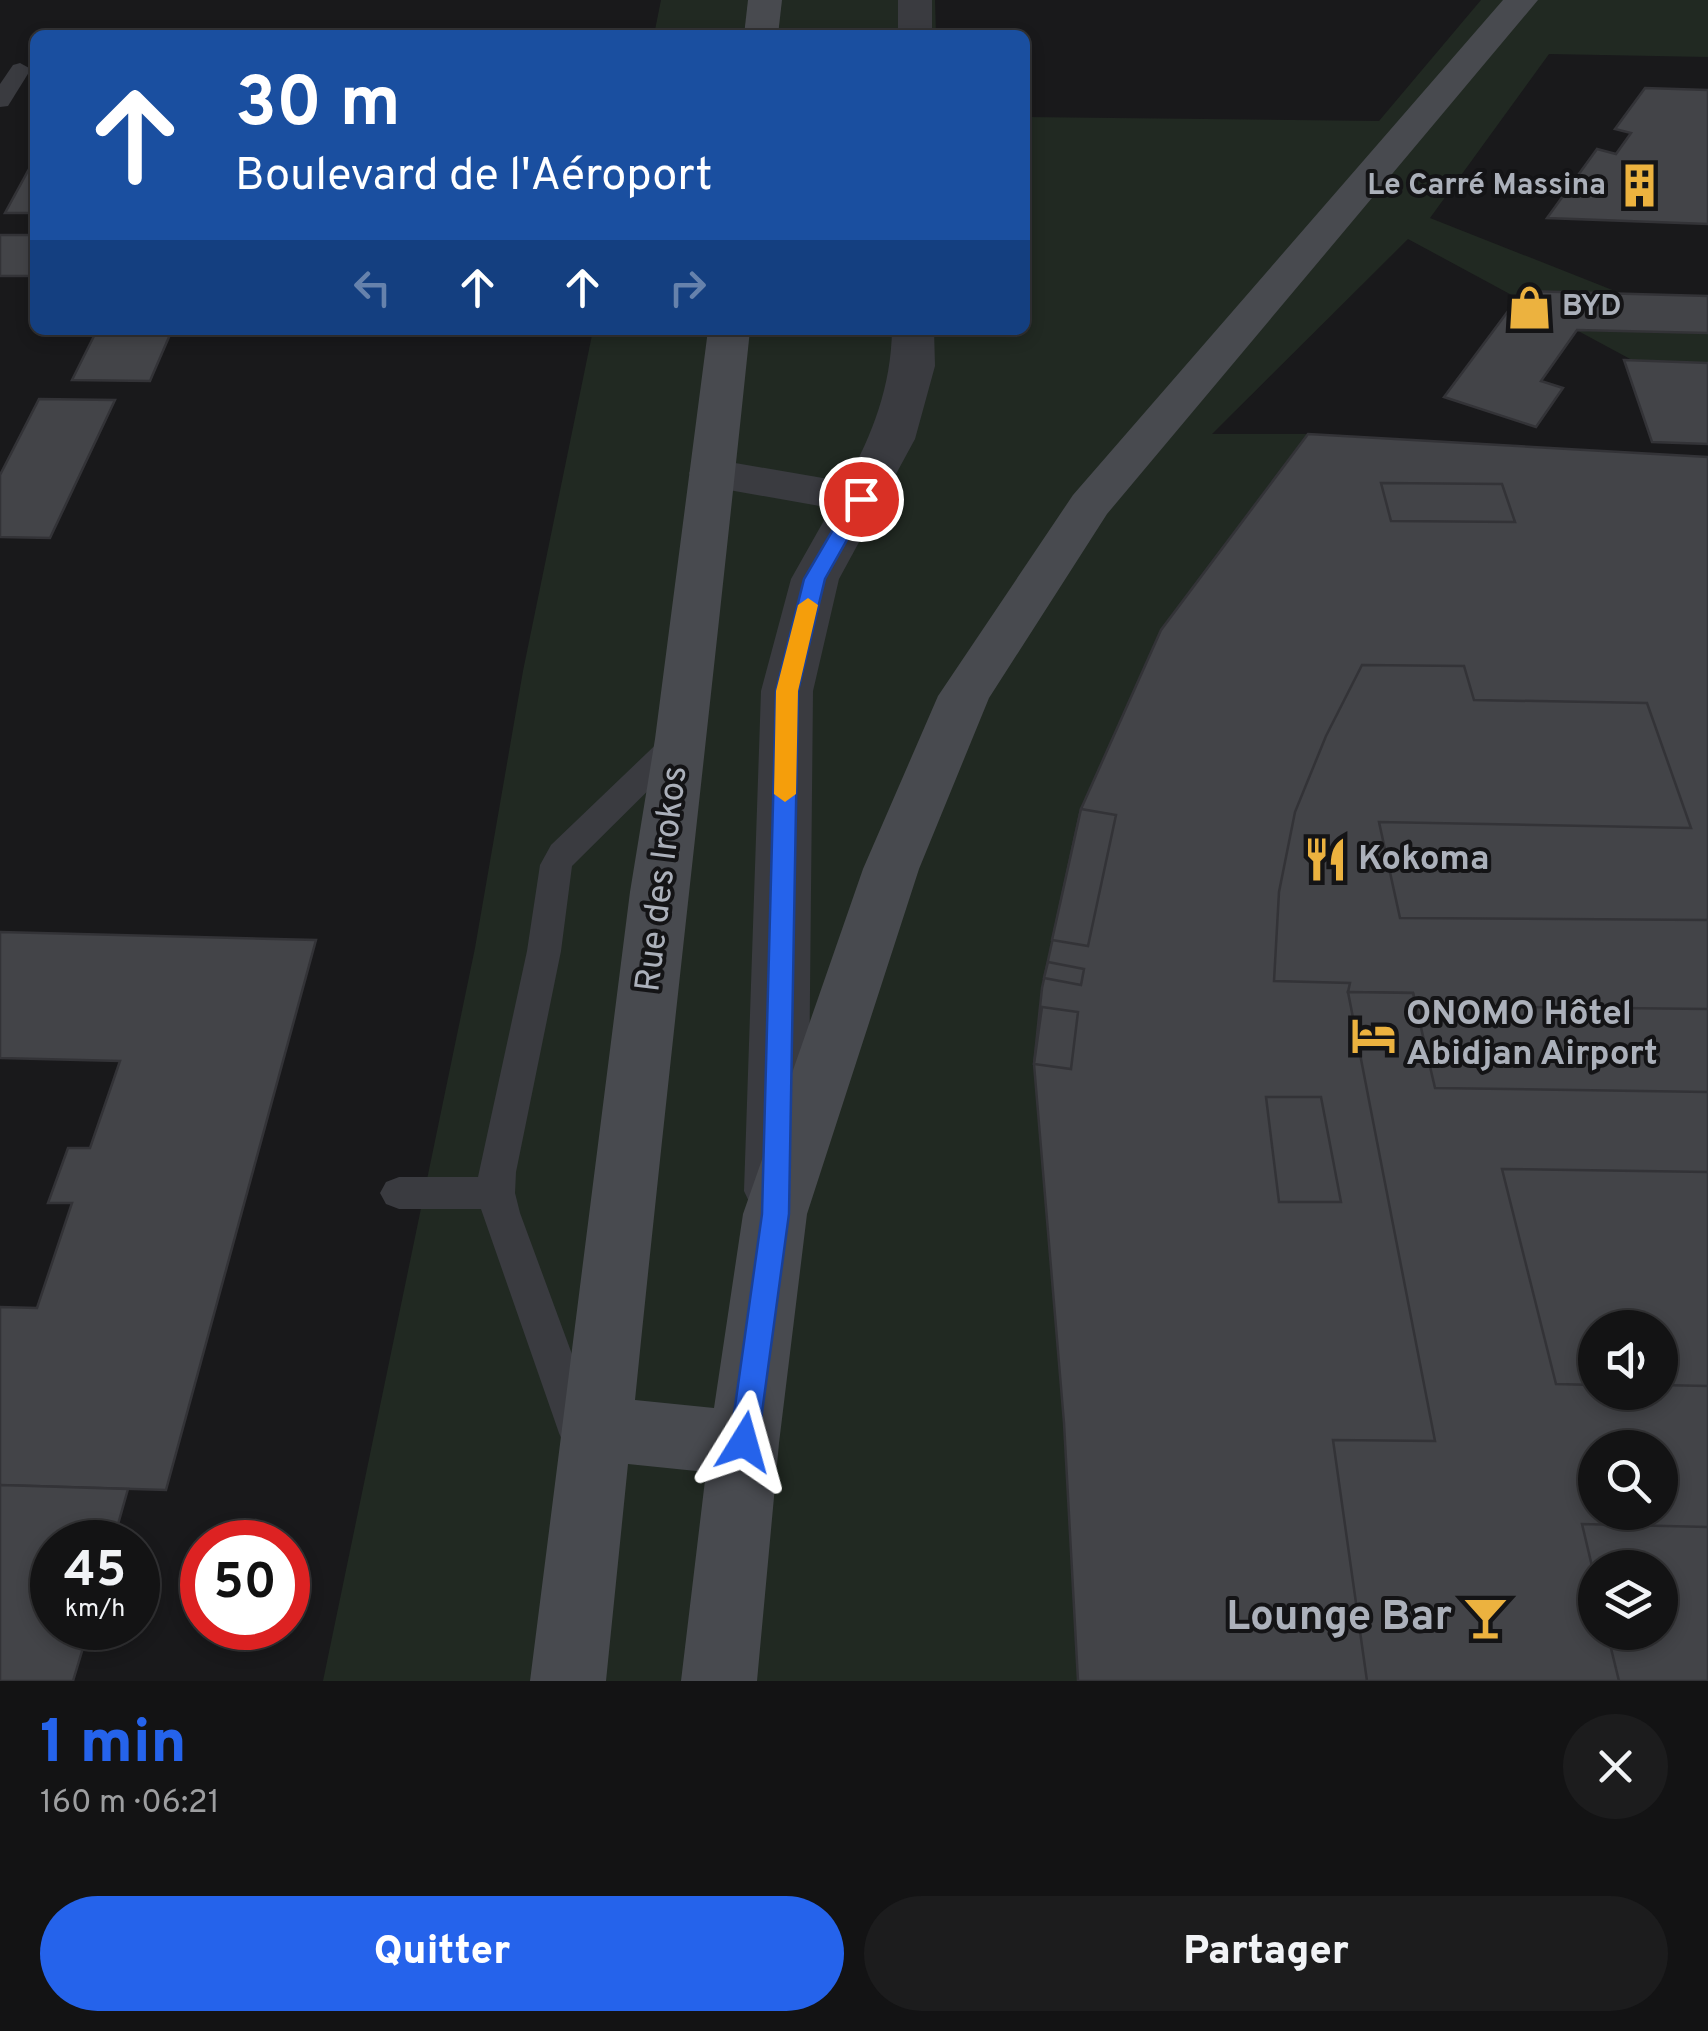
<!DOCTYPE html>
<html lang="fr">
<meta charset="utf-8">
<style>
:root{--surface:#131314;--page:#1c1c1d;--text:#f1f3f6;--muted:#9d9ea0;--line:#323234;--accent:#2563eb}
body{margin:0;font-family:Overpass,sans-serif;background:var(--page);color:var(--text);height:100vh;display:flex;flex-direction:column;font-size:38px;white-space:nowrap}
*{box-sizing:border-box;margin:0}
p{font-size:32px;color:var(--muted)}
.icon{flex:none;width:55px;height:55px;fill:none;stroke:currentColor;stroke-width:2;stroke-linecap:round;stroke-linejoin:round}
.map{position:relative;height:1681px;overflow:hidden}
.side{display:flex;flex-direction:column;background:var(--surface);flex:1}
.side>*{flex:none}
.banner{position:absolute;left:30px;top:30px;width:1000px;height:305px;border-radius:15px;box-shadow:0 5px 15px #0003,0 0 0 2px var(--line);background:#1a4fa0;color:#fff;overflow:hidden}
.fabs{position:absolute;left:1578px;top:1310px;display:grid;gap:20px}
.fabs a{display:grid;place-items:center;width:100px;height:100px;border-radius:50%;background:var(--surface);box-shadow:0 5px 15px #0003,0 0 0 2px var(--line);font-size:50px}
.speed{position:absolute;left:30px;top:1520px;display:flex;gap:20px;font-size:50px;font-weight:700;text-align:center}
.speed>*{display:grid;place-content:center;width:130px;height:130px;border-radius:50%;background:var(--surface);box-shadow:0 5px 15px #0003,0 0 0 2px var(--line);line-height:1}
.speed small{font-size:25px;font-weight:400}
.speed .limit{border:15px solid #d22;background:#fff;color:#111}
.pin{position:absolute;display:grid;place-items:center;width:85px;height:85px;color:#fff;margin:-42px;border:5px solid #fff;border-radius:50%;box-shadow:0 2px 10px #0007}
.me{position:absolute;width:110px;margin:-55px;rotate:8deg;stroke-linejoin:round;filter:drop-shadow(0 0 8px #0008)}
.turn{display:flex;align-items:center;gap:35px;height:210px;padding:0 40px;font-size:45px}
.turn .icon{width:130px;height:130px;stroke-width:2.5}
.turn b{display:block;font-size:70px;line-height:85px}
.lanes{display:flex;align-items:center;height:95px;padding:0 40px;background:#0003;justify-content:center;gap:50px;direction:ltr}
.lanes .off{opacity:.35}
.round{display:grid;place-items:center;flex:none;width:105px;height:105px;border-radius:52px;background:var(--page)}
.head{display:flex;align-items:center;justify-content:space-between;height:170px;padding:0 40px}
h1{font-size:60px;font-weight:800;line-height:75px;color:var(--accent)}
.action{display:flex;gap:20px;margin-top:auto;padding:20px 40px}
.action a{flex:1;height:115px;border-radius:60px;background:var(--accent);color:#fff;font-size:40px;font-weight:800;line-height:115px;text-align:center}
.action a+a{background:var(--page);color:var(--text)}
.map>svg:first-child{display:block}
</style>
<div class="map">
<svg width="1708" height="1681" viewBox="0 0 1708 1681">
<rect width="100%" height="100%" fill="#19191b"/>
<!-- green -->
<g fill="#212922">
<path d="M661 0H935L936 35H654Z"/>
<path d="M1481 0H1708V57L1549 54 1430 218 1625 295 1708 297V401L1408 239 1212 434H1308L1081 809 1042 988 1034 1064 1064 1423 1078 1681H323L475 948 523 671 593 330H1025V117L1379 121Z"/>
</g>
<!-- building -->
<g fill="#434448" stroke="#333337" stroke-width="2.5" fill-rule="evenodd">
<path d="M1645 88 1708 90V224L1547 218 1597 149 1616 154 1631 133 1615 129Z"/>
<path d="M35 158V213H5Z"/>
<rect x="0" y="235" width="35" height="41"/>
<path d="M1523 291 1708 296V333L1577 330 1541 381 1563 388 1536 427 1444 397Z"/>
<path d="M97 330H172L150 381 72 380Z"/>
<path d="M1624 360 1708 363V444L1652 442Z"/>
<path d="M39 399 115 400 50 538 0 537V475Z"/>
<path d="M1308 434 1708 457V1681H1078L1064 1423 1034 1064 1042 988 1081 809 1161 630ZM1595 1328H1660V1392H1595ZM1595 1448H1660V1512H1595ZM1595 1568H1660V1632H1595Z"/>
<path d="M1381 483 1502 484 1515 522 1391 521Z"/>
<path d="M1362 665 1464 666 1474 700 1647 703 1691 828 1379 822 1400 918 1708 920V1009L1416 1006 1413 993 1348 992 1350 983 1274 981 1279 892 1295 812 1326 736Z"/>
<path d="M1081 809 1116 815 1088 946 1052 940Z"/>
<path d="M0 932 316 940 166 1490 0 1485V1307L37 1308 72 1203H48L68 1148H90L120 1061 0 1058Z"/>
<path d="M1048 962 1084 969 1081 985 1044 978Z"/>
<path d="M1348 992 1413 993 1435 1088 1708 1092V1172L1502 1169 1556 1384 1595 1385V1392H1660V1385L1708 1386V1527L1582 1524 1595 1579V1632H1607L1619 1681H1367L1333 1440 1435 1441ZM1595 1448H1660V1512H1595Z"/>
<path d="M1042 1007 1078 1012 1071 1069 1034 1064Z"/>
<path d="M1266 1097H1321L1341 1202H1279Z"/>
<path d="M0 1485 128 1489 113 1542H52V1628H89L73 1681H0Z"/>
</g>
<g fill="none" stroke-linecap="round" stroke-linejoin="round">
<!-- service -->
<g fill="#3a3b40" fill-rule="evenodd">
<path d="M20 63 31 69 8 106 0 107V84L13 65Z"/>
<path d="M681 728 692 731 696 739 692 747 572 866 561 951 516 1172 515 1193 520 1213 601 1433 595 1447 580 1452 565 1447 559 1433 481 1209H399L386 1204 380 1193 386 1182 399 1177H478L527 951 540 865 551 845 670 731Z"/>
</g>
<!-- minor -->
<g fill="#3a3b40" fill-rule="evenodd">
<rect x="898" y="0" width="34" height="35"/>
<path d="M892 330H934L935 366 915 439 839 579 813 691 808 1191 799 1210 776 1218 753 1210 744 1191 761 691 791 579 831 508 712 487 696 483 689 473 696 463 712 459 846 482C873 434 891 386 892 330Z"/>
</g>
<!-- secondary -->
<g fill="#484a4f" fill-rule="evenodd">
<path d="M748 0H782L778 35H744Z"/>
<path d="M1503 0H1538L1107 514 989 698 919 869 807 1214 779 1443 757 1681H681L706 1472 628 1464 606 1681H530L630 892 655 739 708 330H750C713 687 671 1043 635 1400L714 1408 743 1214 863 869 938 696 1073 495Z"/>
</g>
</g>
<!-- route -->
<path fill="#2563eb" stroke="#184099" stroke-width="2.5" d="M861 493 870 499 825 579 798 691 789 1214 758 1442 754 1452 744 1456 734 1452 730 1442 762 1214 776 691 804 579 851 499Z"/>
<!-- slow -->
<path fill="#f59e0b" d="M808 598 818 605 798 691 796 794 785 802 774 794 776 691 798 605Z"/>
<!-- icons -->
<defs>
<symbol id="building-bare" viewBox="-9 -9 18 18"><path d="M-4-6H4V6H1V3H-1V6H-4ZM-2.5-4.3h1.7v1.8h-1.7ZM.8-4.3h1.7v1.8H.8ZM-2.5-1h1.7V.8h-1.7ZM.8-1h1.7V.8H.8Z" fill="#ecb23f" stroke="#141416" stroke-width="2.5" paint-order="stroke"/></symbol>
<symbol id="shop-bare" viewBox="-9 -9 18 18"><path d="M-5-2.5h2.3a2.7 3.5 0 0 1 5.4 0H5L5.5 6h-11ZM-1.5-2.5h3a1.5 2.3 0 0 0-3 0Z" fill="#ecb23f" stroke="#141416" stroke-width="2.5" paint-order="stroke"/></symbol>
<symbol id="restaurant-bare" viewBox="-9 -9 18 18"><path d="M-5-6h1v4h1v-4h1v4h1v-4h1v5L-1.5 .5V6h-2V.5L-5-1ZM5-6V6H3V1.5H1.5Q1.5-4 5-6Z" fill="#ecb23f" stroke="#141416" stroke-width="2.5" paint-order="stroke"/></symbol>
<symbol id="hotel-bare" viewBox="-9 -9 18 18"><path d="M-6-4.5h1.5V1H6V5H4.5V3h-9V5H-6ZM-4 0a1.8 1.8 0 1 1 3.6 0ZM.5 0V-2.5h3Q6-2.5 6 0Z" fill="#ecb23f" stroke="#141416" stroke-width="2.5" paint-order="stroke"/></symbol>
<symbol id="bar-bare" viewBox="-9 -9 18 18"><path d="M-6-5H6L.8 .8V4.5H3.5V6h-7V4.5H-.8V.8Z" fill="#ecb23f" stroke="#141416" stroke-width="2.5" paint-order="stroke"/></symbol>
</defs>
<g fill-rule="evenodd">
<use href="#building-bare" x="1608" y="154" width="63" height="63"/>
<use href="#shop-bare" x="1498" y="276" width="63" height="63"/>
<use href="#restaurant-bare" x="1294" y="828" width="63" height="63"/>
<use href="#hotel-bare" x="1342" y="1004" width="63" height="63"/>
<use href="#bar-bare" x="1454" y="1586" width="63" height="63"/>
</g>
<g text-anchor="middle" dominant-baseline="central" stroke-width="8" stroke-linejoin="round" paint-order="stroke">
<!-- far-poi labels -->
<g font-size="30" font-weight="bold" fill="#abb0ba" stroke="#141416" text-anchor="end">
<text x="1606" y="186">Le Carré Massina</text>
<text x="1562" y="307" text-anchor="start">BYD</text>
</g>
<!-- poi labels -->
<g font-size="35" font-weight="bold" fill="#abb0ba" stroke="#141416" text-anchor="start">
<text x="1358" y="860">Kokoma</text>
<text x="1406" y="1015">ONOMO Hôtel<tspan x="1406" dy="40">Abidjan Airport</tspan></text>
</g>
<!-- street labels -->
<g font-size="35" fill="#abb0ba" stroke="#141416">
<text transform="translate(663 879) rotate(-83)">Rue des Irokos</text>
</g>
<!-- near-poi labels -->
<g font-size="42" font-weight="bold" fill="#abb0ba" stroke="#141416" text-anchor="end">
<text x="1452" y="1618">Lounge Bar</text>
</g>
</g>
</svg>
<div class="fabs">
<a><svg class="icon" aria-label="sound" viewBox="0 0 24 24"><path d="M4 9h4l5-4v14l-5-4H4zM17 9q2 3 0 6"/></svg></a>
<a><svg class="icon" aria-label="search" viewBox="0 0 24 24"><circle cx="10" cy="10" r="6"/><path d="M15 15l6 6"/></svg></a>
<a><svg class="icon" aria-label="layers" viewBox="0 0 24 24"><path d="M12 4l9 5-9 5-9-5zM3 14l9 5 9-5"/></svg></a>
</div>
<div class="speed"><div>45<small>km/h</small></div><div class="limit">50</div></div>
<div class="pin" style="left:861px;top:499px;background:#d93025"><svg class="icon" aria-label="arrive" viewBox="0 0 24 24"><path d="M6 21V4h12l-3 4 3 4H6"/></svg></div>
<svg class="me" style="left:744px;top:1442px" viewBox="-20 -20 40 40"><path d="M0-17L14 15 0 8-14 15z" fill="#2563eb" stroke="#fff" stroke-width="4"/></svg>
<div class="banner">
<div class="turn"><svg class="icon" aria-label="ahead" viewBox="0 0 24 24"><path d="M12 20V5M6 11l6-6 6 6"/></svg><div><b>30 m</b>Boulevard de l'Aéroport</div></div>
<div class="lanes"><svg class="icon off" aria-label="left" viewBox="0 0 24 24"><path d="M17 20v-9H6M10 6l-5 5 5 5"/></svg><svg class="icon" aria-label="ahead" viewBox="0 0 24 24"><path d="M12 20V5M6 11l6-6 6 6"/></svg><svg class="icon" aria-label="ahead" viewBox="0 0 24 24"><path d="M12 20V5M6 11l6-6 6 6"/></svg><svg class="icon off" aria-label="right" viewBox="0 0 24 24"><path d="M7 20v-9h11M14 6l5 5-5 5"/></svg></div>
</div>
</div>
<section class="side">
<div class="head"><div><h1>1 min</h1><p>160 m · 06:21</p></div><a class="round"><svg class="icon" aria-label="close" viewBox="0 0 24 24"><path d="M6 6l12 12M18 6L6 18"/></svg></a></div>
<div class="action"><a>Quitter</a><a>Partager</a></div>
</section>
